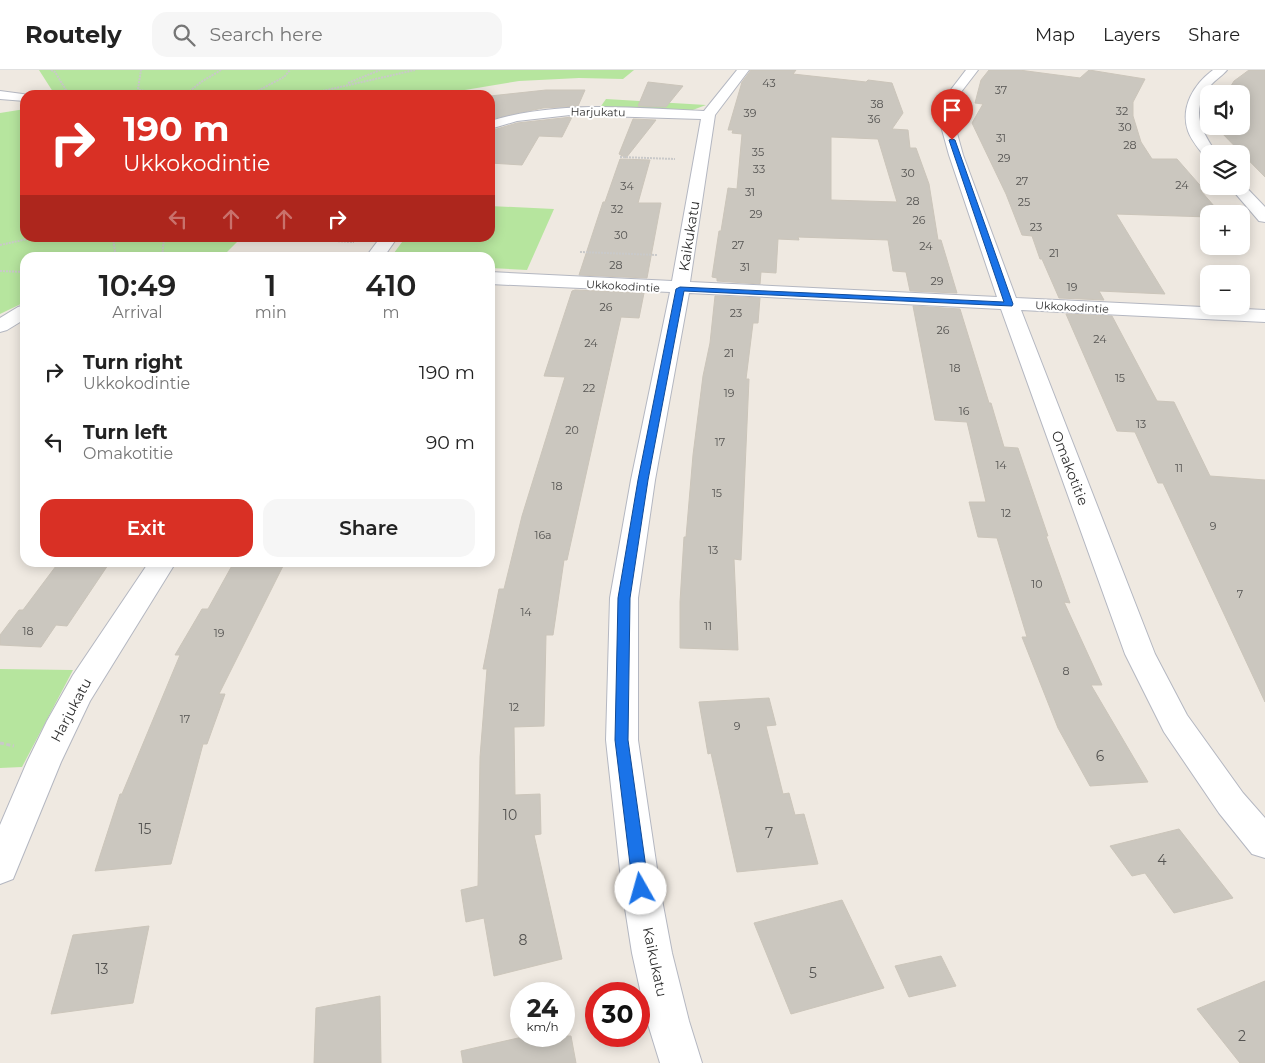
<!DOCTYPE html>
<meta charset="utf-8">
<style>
:root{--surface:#fff;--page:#f6f6f6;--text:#222;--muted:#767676;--line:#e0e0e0;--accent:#d93025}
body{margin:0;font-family:Montserrat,sans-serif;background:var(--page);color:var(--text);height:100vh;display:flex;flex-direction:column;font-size:19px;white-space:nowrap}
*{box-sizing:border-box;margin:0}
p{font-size:16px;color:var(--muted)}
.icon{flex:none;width:28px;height:28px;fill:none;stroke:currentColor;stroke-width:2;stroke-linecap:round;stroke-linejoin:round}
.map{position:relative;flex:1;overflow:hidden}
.details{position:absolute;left:20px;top:182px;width:475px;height:315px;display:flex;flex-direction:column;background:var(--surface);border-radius:15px;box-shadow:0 2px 12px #0003}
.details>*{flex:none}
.hud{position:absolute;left:20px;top:20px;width:475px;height:152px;border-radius:15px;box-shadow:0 2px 12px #0003;background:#d93025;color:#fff;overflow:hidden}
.tools{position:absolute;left:1200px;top:15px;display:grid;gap:10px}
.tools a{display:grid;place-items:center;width:50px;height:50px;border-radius:10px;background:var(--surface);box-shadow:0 2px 12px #0003;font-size:25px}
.speed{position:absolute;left:510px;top:912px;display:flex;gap:10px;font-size:25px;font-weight:700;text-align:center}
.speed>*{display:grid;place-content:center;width:65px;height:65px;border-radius:50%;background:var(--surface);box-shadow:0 2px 12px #0003;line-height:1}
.speed small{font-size:12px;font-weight:400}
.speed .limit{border:8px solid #d22;background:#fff;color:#111}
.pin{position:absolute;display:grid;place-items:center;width:42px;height:42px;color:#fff;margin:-51px -21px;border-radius:50% 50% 50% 0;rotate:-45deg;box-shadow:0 0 5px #0007}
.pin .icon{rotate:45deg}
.me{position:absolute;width:55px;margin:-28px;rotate:353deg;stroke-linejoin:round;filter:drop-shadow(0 0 4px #0008)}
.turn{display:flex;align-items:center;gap:18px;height:105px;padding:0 20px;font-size:22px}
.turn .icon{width:65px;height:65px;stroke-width:2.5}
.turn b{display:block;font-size:35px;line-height:42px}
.lanes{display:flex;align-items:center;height:48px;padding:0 20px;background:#0003;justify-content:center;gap:25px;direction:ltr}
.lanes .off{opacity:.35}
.eta{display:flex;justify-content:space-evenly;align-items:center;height:85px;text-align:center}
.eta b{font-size:30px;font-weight:600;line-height:35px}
.primary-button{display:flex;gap:10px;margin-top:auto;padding:10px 20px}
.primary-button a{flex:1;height:58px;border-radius:15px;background:var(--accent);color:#fff;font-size:20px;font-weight:600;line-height:58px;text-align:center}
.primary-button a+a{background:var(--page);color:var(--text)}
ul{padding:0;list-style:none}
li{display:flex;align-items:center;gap:15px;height:70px;padding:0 20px}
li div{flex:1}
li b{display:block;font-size:19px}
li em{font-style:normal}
header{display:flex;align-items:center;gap:30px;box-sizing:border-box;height:70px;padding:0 25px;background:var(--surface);border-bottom:1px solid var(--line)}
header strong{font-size:24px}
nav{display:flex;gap:28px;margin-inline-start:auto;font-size:18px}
.search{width:350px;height:45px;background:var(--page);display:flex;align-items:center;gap:12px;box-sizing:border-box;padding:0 18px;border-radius:15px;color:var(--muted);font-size:19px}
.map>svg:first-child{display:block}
</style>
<header>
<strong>Routely</strong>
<div class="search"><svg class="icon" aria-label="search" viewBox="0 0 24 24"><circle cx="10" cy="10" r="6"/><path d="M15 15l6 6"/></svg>Search here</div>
<nav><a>Map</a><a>Layers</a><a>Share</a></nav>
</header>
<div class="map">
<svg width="1265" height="993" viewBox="0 0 1265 993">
<rect width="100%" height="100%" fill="#efe9e1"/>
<!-- green -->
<g fill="#b6e59e">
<path d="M39 0H634L623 9 579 8 519 11 435 25H55Z"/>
<path d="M606 29 706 35 690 41 599 39Z"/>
<path d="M25 39V168H241L222 187 25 188V232L0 244V43Z"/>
<path d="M490 136 554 139 527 200 490 198V188L391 187 405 168H490Z"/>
<path d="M0 599 73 600 22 697 0 698Z"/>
</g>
<!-- building -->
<g fill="#cbc7bf" stroke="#cbc5ba" fill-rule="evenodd">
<path d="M751 0H796L793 4 866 12 868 10 892 13 903 43 892 59 908 60 910 78H916L929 114 938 170H941L957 223 910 221 906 202 893 201 888 170 798 167 799 170 778 169 776 203 761 202 760 214 717 211V208L712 207 719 161H721L728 118 737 119 742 64 732 63 733 60H728L742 12ZM831 67 878 69 897 132 831 130Z"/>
<path d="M989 0H1019L1080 8 1089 0 1145 9 1133 32V46L1141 72 1152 89H1177L1205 121H1201L1221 144H1209V147L1116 144 1165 224 1099 221 1104 230 1059 228 1042 189H1040L1032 166 1022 165 1006 124 972 53 983 34 975 33 981 10Z"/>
<path d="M1249 0H1265V107L1215 56H1241V24H1226L1234 11Z"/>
<path d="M648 12 683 16 666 37 638 36Z"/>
<path d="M546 20H585L578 36 543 38 490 49V26Z"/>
<path d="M572 47 562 67 539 66 522 95 490 93V61L517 53Z"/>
<path d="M633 49 656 50 626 88 619 84Z"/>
<path d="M620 89 650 90 638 133H661L647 208 579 205 603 132H605Z"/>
<path d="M575 220 644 223 639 248 621 247 567 490H564L553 565H546L544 656 514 657 515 725 540 724 541 764 534 765 562 889 494 906 484 848 466 852 461 820 478 816 480 687 487 599H483L499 519H504L522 446 565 307 544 306 572 221Z"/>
<path d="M715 226 760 228 758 253H753L746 309H749L741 490 734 489 738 580 680 578V532L684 467H686L693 385 703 306 710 273Z"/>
<path d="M913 236 960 239 989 333H991L1004 377 1018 378 1048 466H1046L1070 533 1064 532 1102 615H1091L1148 712 1090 716 1058 658 1022 567H1027L997 468 978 467 969 432H986L967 352 935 350Z"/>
<path d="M1066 244 1112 246 1157 331 1174 332 1210 406 1265 410V632L1163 413H1158L1135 362 1117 361Z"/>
<path d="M59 492H110L67 556 56 555 41 577 0 575V565L19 540H23Z"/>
<path d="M234 492H285L219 624H225L207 674H203L171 794 95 801 120 724H122L180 585H175L202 539H208Z"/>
<path d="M769 628 776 655 766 656 783 724 789 723 795 745 804 744 818 794 737 802 711 683 708 684 699 632Z"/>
<path d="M1179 759 1233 828 1174 843 1145 803 1132 806 1110 776Z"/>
<path d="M842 830 884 918 791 944 754 853Z"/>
<path d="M149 856 133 933 51 944 73 865Z"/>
<path d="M941 886 956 916 909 927 895 896Z"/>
<path d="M1265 911V993H1240L1197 939Z"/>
<path d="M380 926 381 993H314L316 938Z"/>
<path d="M527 966H571L576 993H463L461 981Z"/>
</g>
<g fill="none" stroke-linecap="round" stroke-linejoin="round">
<defs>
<g id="minor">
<path d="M737 0H749L715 45 690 212 997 227 949 85 941 56V40L946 26 966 0H978L958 26 955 40V56L963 85 1016 228 1265 240V252L1021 240 1155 584 1187 645 1243 723 1265 748V788L1252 784 1219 743 1164 662 1125 584 1001 239 689 223 655 410 638 528V670L660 819 672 883 689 951 702 993H660L647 951 632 883 622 819 606 670 610 528 631 410 670 222 490 214V202L672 211 701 49 570 45 517 51 490 59V51C561 30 632 38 704 41Z"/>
<path d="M0 21 30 25H25V31L0 29Z"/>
<path d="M380 168H397L383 188H365Z"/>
<path d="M25 235V249L7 260 0 262V248L18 237Z"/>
<path d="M149 492H176L90 631 61 692 13 809 0 814V755L27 692 47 651 73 605Z"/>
</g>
<g id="tertiary">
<path d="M1213 0H1227C1222 6 1215 10 1210 16 1189 41 1202 62 1217 84H1209V88L1205 87C1199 79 1191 70 1188 61 1180 37 1194 14 1213 0Z"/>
<path d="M1241 112 1265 137V152L1259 151 1229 116H1241Z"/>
</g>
</defs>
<!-- minor casing -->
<use href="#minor" stroke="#b4b7c1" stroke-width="2"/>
<!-- tertiary casing -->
<use href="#tertiary" stroke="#b4b7c1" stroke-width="2"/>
<!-- path-far1 -->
<g stroke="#c9c9c9" stroke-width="2" stroke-dasharray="2 1" stroke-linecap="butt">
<path d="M51 0 55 2 69 25"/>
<path d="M348 13 380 0"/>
<path d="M139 20 172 25"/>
<path d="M137 25 141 0"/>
<path d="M185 25 201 12 221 0"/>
<path d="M250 25 284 7 290 0"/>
<path d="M305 25 415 0"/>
<path d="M620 87 675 89"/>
<path d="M113 168 116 188"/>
<path d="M278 168 354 172"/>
<path d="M0 175 32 168"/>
<path d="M580 182 657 185"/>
<path d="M162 188 164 168"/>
<path d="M0 201 25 202"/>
</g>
<!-- path -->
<path stroke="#c9c9c9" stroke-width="3" stroke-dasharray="4 2.5" stroke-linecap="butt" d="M0 673 14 676"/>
<!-- minor -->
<use href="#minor" fill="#fff" fill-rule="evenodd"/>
<!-- tertiary -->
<use href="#tertiary" fill="#fff" fill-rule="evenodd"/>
</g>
<!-- route -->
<path fill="#1a73e8" stroke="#114b97" d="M952 69 955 70 1013 234 1012 236 684 221 648 410 630 528 628 670 649 819 646 824 641 826 635 824 633 819 615 670 618 528 638 410 676 219 680 217 1004 232 949 70Z"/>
<g text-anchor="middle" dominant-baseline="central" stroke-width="4" stroke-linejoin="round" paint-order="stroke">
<!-- number labels -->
<g font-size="11" fill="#555452">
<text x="769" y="13">43</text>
<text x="1001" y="20">37</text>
<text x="877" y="34">38</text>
<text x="1122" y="41">32</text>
<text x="750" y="43">39</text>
<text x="874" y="49">36</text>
<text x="1125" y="57">30</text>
<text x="1001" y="68">31</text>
<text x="1130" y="75">28</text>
<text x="758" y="82">35</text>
<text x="1004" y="88">29</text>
<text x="759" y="99">33</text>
<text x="908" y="103">30</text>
<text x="1022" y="111">27</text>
<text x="1182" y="115">24</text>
<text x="627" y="116">34</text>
<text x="750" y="122">31</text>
<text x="913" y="131">28</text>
<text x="1024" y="132">25</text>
<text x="617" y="139">32</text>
<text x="756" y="144">29</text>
<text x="919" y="150">26</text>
<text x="1036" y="157">23</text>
<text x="621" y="165">30</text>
<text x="738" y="175">27</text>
<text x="926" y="176">24</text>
<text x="1054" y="183">21</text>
<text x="616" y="195">28</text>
<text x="745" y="197">31</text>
<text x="937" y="211">29</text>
<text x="1072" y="217">19</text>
<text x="606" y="237">26</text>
<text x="736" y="243">23</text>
<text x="943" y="260">26</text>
<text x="1100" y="269">24</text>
<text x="591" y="273">24</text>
<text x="729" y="283">21</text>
<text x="955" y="298">18</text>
<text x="1120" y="308">15</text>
<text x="589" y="318">22</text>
<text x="729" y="323">19</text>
<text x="964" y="341">16</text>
<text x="1141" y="354">13</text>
<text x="572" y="360">20</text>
<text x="720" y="372">17</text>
<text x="1001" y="395">14</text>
<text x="1179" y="398">11</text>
<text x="557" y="416">18</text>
<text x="717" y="423">15</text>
<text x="1006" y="443">12</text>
<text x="1213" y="456">9</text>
<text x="543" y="465">16a</text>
<text x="713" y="480">13</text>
<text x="1037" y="514">10</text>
<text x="1240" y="524">7</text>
<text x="526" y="542">14</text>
<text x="708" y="556">11</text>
<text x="28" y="561">18</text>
<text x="219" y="563">19</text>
<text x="1066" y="601">8</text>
<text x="514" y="637">12</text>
<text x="185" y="649">17</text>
<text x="737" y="656">9</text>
</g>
<!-- far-street labels -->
<g font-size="11" fill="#2e2e2e" stroke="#fff">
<text transform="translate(598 42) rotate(1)">Harjukatu</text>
<text transform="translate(623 216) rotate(3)">Ukkokodintie</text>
<text transform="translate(1072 237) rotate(3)">Ukkokodintie</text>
</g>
<!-- street labels -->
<g font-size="14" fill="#2e2e2e" stroke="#fff">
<text transform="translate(689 166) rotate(-81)">Kaikukatu</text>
<text transform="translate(1070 398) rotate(69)">Omakotitie</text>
<text transform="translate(71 640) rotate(-62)">Harjukatu</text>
<text transform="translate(655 892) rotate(78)">Kaikukatu</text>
</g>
<!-- near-number labels -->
<g font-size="14" fill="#555452">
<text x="1100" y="686">6</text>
<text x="510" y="745">10</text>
<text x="145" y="759">15</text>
<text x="769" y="763">7</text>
<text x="1162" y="790">4</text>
<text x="523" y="870">8</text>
<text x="102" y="899">13</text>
<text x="813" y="903">5</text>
<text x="1242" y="966">2</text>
</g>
</g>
</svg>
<div class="tools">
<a><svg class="icon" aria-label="sound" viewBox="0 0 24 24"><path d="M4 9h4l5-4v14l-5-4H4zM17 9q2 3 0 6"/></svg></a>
<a><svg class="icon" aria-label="layers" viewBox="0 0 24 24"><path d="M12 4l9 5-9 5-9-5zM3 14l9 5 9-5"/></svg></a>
<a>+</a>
<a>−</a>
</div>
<div class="speed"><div>24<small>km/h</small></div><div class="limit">30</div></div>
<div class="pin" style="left:952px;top:70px;background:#d93025"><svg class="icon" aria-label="arrive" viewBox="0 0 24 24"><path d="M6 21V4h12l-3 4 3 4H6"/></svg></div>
<svg class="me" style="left:641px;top:819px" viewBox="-20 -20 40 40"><circle r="19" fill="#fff"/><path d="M0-13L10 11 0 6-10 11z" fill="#1a73e8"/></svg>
<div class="hud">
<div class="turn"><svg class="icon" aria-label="right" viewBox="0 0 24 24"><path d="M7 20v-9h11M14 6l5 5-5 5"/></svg><div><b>190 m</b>Ukkokodintie</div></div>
<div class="lanes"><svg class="icon off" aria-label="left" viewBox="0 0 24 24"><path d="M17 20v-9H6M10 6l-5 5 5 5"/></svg><svg class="icon off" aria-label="ahead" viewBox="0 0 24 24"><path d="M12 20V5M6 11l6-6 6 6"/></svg><svg class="icon off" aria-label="ahead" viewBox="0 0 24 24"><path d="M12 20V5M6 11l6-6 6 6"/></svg><svg class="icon" aria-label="right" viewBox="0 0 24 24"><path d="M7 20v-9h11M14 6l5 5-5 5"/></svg></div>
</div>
<section class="details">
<div class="eta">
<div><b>10:49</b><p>Arrival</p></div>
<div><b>1</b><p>min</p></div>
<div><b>410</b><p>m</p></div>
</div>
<ul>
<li><svg class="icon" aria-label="right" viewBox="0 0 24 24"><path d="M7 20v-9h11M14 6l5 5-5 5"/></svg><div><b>Turn right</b><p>Ukkokodintie</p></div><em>190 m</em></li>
<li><svg class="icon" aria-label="left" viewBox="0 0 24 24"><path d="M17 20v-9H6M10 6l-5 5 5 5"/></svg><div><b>Turn left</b><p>Omakotitie</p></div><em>90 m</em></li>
</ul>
<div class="primary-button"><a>Exit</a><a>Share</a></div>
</section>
</div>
